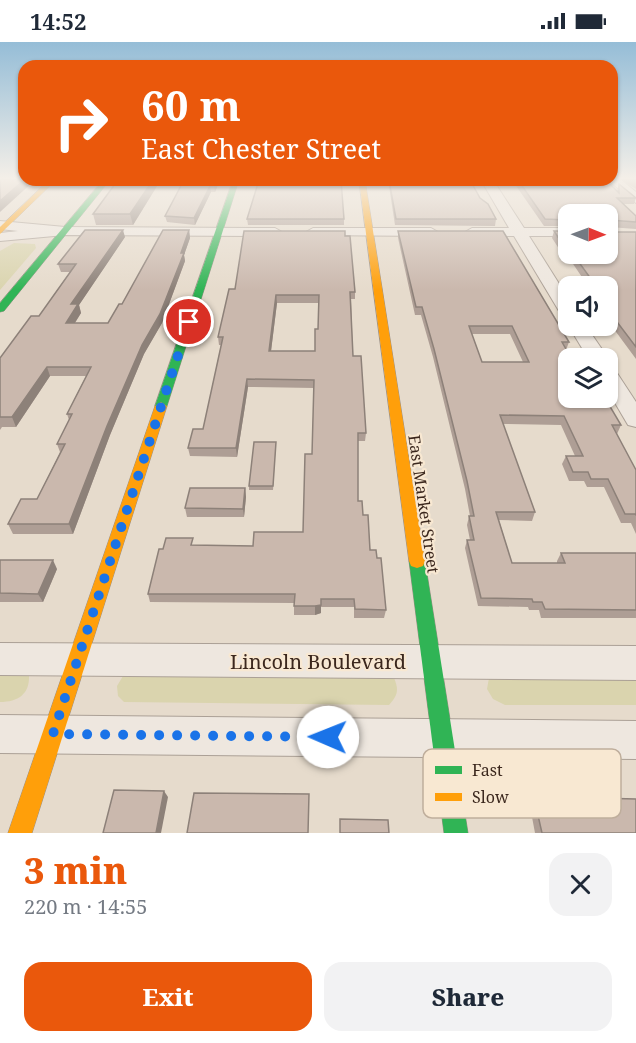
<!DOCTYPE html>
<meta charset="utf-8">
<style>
:root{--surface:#fff;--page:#f2f2f3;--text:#1f2937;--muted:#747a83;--accent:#ea580c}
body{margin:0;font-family:"Noto Serif",serif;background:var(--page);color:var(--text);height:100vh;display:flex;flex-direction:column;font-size:22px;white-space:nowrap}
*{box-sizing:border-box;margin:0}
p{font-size:20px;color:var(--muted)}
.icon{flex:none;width:33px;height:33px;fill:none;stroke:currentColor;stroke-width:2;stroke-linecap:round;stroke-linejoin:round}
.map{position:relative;height:791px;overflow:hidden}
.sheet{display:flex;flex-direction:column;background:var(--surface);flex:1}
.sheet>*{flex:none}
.banner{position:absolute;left:18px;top:18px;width:600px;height:126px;border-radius:18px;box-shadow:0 2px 4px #0004;background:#ea580c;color:#fff;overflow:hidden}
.needle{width:39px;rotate:91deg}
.buttons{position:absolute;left:558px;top:162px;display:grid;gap:12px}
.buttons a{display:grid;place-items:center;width:60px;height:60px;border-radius:12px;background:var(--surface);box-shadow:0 2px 4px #0004;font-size:30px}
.pin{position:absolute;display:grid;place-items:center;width:51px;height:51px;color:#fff;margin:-26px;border:3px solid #fff;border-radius:50%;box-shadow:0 2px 6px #0007}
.me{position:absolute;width:66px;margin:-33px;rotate:271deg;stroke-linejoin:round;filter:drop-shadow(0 0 4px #0008)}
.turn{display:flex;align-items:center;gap:21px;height:126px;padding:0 24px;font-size:27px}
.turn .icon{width:78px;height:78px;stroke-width:2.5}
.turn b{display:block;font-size:42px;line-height:51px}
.round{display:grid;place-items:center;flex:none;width:63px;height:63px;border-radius:18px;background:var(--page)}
.headline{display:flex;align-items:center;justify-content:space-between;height:102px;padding:0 24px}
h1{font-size:36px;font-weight:800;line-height:45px;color:var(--accent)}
.cta{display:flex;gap:12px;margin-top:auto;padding:12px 24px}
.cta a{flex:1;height:69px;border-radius:18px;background:var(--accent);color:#fff;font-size:24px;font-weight:800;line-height:69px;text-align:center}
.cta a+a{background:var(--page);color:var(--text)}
.status{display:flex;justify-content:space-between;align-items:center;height:42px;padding:0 30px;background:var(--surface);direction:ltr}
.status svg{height:16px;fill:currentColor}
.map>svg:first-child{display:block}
</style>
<div class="status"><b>14:52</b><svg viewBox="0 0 49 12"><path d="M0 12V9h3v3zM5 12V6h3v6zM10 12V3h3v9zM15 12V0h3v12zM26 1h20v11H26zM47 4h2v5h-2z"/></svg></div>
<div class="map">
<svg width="636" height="791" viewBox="0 0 636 791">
<rect width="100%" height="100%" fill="#e6dbcc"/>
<!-- green -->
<g fill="#dad4ae">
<path d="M14 201 35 202 36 206 0 248V209Z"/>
<path d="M0 628 29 633C30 652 18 660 0 660Z"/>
<path d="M636 631V663H505L493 657 487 647 489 636Z"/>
<path d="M123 634 394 636C399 648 398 653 389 663L124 660 118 654 117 644Z"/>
</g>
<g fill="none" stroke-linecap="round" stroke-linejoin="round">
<defs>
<g id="street">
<path d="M620 137 636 150V161L608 138Z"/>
<path d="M481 138H493L524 186H568V194H529L568 256V274L559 269 514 194H472L465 190 472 186H509Z"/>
<path d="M0 179 65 185 275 186 282 190 275 194 65 193 0 199V191L18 189 0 187Z"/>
<path d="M313 186H431L438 190 431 194 308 193 306 190Z"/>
<path d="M568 283 586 284 608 316V317L588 316Z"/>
<path d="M608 326 615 328 636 360V385L628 383 608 349Z"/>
<path d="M0 601 636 604V638L0 633Z"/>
<path d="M0 673 636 679V717L0 711Z"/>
</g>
<g id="fast">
<path d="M103 138H110L4 269 0 270V261Z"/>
<path d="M233 138H239L167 364 165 367H157L155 364Z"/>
<path d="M417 512 423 514 425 519 468 791H444L409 519 411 514Z"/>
</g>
<g id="slow">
<path d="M49 138H56L0 192V185Z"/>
<path d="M359 138H365L425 519 423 524 417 526 411 524 409 519Z"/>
<path d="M161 360 167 364 32 791H8L155 364Z"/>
</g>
</defs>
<!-- street casing -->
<use href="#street" stroke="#aba096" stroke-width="2"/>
<!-- fast casing -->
<use href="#fast" stroke="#9b9086" stroke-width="1"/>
<!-- slow casing -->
<use href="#slow" stroke="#9b9086" stroke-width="1"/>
<!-- street -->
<use href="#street" fill="#eee7df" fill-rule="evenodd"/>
<!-- fast -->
<use href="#fast" fill="#30b455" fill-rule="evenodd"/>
<!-- slow -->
<use href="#slow" fill="#ff9f0a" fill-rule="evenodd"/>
</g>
<!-- wall -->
<g fill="#ae9e95" fill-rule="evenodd">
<path d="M620 137H636V147Z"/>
<path d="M118 138H156L157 144 133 183H96L93 172Z"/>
<path d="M184 138H220L215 150H211L195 183 167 180 165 174Z"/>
<path d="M388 138H470L480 156 496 177 495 184 395 183Z"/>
<path d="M512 138H606L617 149 619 142 636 156 634 162H623L636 174V187L609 185V190H636V317L608 279V244H588L569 216H565L552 196 554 189H568V212H608L568 172V184H544Z"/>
<path d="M247 177H344V183H248Z"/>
<path d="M189 188 190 196 184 213 185 219 162 281 144 312 110 393 73 492H13L8 482 37 457 60 410 57 402 69 378 67 372 86 334H50L16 385H2L0 388V316L39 274 70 230H61L58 222 125 195 79 263 81 271 75 281H108L122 262Z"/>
<path d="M398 189 569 300 566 308 568 356 621 383 617 392H616L636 428V492L631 481H621L604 445H587L584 439H569L562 422 566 414H575L561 383 503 382 535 470 532 479 499 478 512 521H557V519L561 511H636V576H541L539 568H529L528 565 478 564 465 506 467 498H470L467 483 469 474H470L465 447 433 315 421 273H415L398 196ZM472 292H510L523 320H482Z"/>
<path d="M345 194 355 250V257H351L353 314 366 391 365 399H358V459L386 568 384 576H354V565H321V571L315 573H294V561L150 560 148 552 163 507 194 503 253 504 303 490 312 412 314 346 248 345 237 415 190 414 188 406 203 387 221 303H219L218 295 235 247ZM277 261H319L318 287 315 309H271Z"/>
<path d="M276 400 273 448H249V444Z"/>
<path d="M245 446 246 455 244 475H187L185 466Z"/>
<path d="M0 518 57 527 43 560H0Z"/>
<path d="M597 756 636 791H535L532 775 537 769 593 770 591 763Z"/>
</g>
<!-- shaded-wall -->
<g fill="#8d8179">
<path d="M24 138H35L0 170V159Z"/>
<path d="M153 138H156L157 144 133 183 130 172Z"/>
<path d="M217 138H220L215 150 214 144Z"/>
<path d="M210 144 211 150 195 183 194 176Z"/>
<path d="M123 188 125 195 79 263 81 271 69 290 66 281 71 262Z"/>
<path d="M189 188 190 196 184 213 185 219 162 281 144 312 110 393 73 492 69 482 107 384 181 211Z"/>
<path d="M276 253 277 261 270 317 269 309Z"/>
<path d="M47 325 50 334 16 385 12 375Z"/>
<path d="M247 337 248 345 237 415 236 406Z"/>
<path d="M245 446 246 455 244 475 243 467Z"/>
<path d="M53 518 57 527 43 560 38 552Z"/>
<path d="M321 563V571L315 573V564Z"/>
<path d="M164 749 168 755 161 791H156Z"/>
</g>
<!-- building -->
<g fill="#cab8ad" stroke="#8d8179" stroke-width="1.5" fill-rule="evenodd">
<path d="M0 137H24V138L0 159Z"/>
<path d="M118 138H153L130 172H93Z"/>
<path d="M184 138H217L214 144H210L194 176 165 174Z"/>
<path d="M259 138H341L344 177H247Z"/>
<path d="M389 138H470L480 156 488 162 496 177H396Z"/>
<path d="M518 138H606L619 151V142L636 156H617L636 174V180L610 178 609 190H636V305L608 268V244H596L573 212H608V172H568V178L545 177Z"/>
<path d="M85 188H123L71 262H78L66 281H108L119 262H122L163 188H189L181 211H184L160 272 142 303 107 384 69 482H8L21 457H37L65 402H57L72 372H67L91 325H47L12 375H0V316L31 274H39L76 222H58Z"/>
<path d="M244 189H345V194H350L355 250H350L353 314H361L366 391H358V459H362L363 473H368L370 508H376L377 516H381L386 568 355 567 354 557H321V563L315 564H294L295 552H148L159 507H163L166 496H193L191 503 253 504 254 490H303L305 412H312L314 338 247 337 236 406H188L193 387H203L223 295H218L229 247H235ZM276 253H319L318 287H315V309H269Z"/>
<path d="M398 189H503L569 300H562L571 316H568V356H605L621 383H612L636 428V473L635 472H625L608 437H591L588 430H573L566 414H583L564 374 500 373 535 470H496L512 521H565L561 511H636V568L545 567 542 560H533L532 557 481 556 467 498H474L469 474H474L467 439 434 307 422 265H416ZM469 284H512L529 320H482Z"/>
<path d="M554 189H568V209H567Z"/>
<path d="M254 400H276L273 444H249Z"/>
<path d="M190 446H245L243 467 185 466Z"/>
<path d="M0 518H53L38 552 0 551Z"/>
<path d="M114 748 164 749 156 791H103Z"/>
<path d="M194 751 309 752 308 791H187Z"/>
<path d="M597 756 636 757V791H542L537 769 598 770 597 766H600Z"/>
<path d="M340 777 388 778 389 791H340Z"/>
</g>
<!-- sky -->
<linearGradient id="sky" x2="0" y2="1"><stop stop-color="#95bdd7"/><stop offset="0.55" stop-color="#f4efe8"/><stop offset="1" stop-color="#f4efe8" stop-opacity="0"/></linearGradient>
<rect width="636" height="248" fill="url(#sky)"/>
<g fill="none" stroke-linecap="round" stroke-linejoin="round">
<!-- route -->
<path stroke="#1a73e8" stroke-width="10" stroke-dasharray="0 18" d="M189 280 53 692 328 695"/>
</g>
<g text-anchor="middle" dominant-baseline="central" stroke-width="4.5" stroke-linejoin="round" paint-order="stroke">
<!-- street labels -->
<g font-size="16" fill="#3b271d" stroke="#f8e8d2">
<text transform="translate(424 462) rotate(82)">East Market Street</text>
</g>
<!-- near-street labels -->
<g font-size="20" fill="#3b271d" stroke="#f8e8d2">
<text x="318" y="619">Lincoln Boulevard</text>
</g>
</g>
<!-- legend -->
<rect x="423" y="707" width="198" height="69" rx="9" fill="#f8e8d2" stroke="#bfae9c" stroke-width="1.5"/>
<rect x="435" y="724" width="27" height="8" fill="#30b455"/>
<rect x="435" y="751" width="27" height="8" fill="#ff9f0a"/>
<g font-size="16" fill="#3b271d">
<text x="472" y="734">Fast</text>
<text x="472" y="761">Slow</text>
</g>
</svg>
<div class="buttons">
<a><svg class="needle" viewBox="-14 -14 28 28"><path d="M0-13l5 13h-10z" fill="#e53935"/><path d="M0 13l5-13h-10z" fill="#747a83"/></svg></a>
<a><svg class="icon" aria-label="sound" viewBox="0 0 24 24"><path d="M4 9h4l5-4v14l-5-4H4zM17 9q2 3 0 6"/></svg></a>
<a><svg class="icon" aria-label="layers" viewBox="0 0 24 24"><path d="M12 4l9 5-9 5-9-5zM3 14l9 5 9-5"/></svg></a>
</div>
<div class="pin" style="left:189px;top:280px;background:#d93025"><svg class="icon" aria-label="arrive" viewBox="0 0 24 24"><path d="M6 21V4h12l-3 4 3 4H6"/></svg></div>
<svg class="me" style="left:328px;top:695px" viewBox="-20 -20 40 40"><circle r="19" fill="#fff"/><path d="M0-13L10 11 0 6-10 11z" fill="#1a73e8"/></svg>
<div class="banner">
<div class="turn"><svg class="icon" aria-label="right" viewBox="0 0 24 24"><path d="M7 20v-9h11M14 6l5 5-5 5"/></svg><div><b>60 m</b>East Chester Street</div></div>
</div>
</div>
<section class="sheet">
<div class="headline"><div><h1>3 min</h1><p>220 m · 14:55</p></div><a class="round"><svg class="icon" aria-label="close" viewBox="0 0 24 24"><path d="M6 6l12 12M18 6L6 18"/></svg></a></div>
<div class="cta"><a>Exit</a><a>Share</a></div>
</section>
